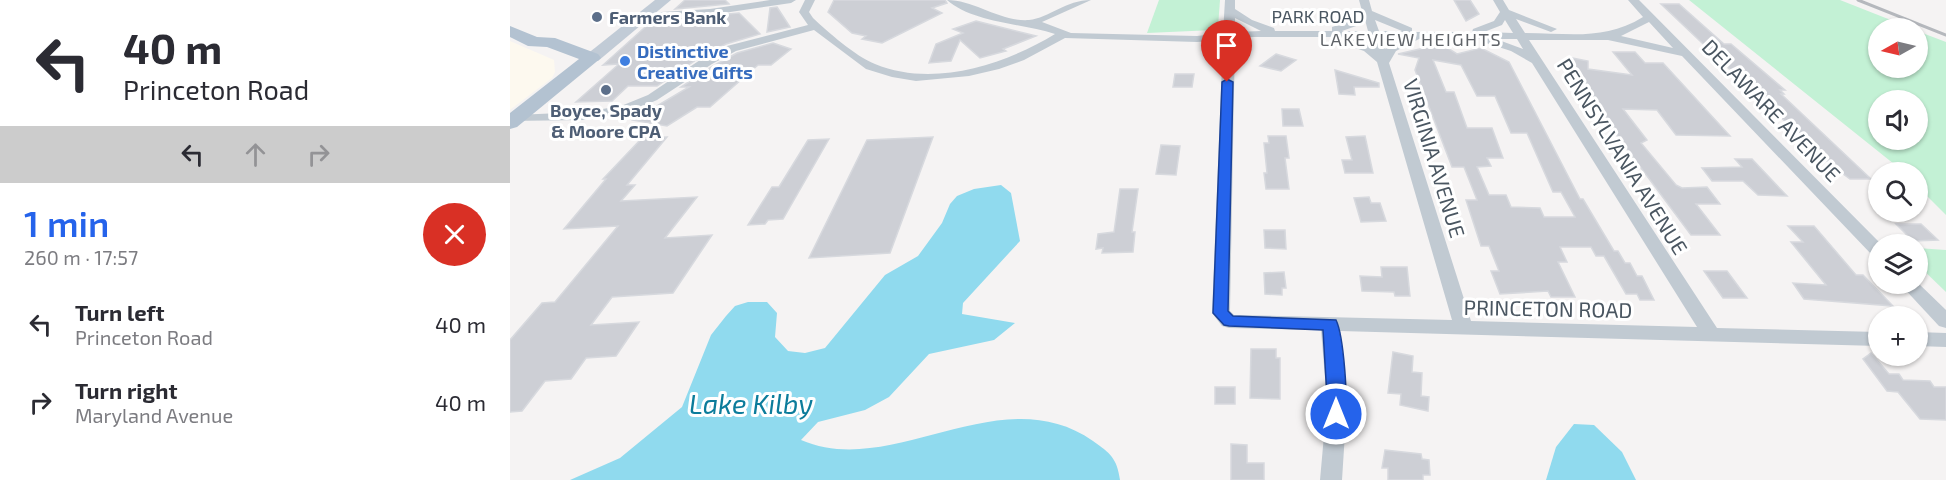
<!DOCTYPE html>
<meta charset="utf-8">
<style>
:root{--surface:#fff;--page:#f7f7f7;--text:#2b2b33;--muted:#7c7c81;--accent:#2563eb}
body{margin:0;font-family:"Exo 2",sans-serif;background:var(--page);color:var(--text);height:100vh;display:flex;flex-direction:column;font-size:22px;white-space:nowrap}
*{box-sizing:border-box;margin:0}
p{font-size:20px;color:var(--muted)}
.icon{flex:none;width:33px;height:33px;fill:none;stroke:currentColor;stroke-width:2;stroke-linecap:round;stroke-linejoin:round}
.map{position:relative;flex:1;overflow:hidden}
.drawer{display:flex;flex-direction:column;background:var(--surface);width:510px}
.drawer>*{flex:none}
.banner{background:#fff;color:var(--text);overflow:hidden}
.needle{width:39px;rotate:262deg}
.buttons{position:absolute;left:1358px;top:18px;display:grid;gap:12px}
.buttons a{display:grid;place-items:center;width:60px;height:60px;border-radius:50%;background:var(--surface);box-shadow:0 2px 4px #0004;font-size:30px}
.pin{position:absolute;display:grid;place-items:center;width:51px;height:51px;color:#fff;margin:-62px -26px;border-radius:50% 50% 50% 0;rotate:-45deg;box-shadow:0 0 6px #0007}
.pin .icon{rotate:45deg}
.me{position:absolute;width:66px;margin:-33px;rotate:0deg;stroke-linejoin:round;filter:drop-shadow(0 0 4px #0008)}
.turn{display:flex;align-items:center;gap:21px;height:126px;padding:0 24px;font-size:27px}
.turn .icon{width:78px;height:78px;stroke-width:2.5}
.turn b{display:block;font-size:42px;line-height:51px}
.lanes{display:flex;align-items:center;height:57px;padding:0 24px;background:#0003;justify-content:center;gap:30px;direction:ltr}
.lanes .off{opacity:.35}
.round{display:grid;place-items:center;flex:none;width:63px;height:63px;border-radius:32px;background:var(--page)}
.overview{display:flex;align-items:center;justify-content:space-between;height:102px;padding:0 24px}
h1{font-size:36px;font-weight:600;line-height:45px;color:var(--accent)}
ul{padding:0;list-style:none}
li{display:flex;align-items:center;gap:18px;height:78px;padding:0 24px}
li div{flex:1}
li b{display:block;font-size:22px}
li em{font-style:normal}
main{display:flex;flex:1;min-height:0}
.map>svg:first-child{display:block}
</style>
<main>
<section class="drawer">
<div class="banner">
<div class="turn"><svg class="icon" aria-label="left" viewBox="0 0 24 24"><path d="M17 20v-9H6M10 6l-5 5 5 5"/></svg><div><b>40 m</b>Princeton Road</div></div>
<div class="lanes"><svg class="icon" aria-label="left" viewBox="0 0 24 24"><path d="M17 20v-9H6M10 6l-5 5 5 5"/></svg><svg class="icon off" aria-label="ahead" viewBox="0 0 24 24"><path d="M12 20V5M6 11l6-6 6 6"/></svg><svg class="icon off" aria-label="right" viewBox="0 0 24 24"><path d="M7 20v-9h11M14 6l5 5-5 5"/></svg></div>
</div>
<div class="overview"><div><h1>1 min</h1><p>260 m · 17:57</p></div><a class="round" style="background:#d93025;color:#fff"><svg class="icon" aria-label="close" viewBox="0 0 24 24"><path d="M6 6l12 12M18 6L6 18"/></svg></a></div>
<ul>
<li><svg class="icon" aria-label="left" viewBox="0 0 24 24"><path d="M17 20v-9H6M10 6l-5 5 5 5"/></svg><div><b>Turn left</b><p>Princeton Road</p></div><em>40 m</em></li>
<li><svg class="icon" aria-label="right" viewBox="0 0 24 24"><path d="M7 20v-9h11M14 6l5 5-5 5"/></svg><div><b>Turn right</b><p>Maryland Avenue</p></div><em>40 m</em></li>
</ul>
</section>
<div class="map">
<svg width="1436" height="480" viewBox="0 0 1436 480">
<rect width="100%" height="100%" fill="#f5f3f3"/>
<!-- commercial -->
<path fill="#fdf9ef" d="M0 41 44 60 45 72 42 78 0 110Z"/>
<!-- green -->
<g fill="#c3f1d5" fill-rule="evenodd">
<path d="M649 0H710L708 27 704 30 637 33Z"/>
<path d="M1179 0H1330L1401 28H1368V68H1407V31L1436 42V215L1407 186V172H1394ZM1368 100H1407V140H1368Z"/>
<path d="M1407 248 1436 250V292L1407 264Z"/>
</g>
<!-- water -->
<g fill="#90daee">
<path d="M491 185 501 193 510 241 453 303 452 314 505 323 484 340 419 354 379 397 355 410 308 422 291 440C383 480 490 376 583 441 600 453 607 458 610 480H60L110 458 172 407 201 335 216 316 225 306 238 302H257L267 313 265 337 278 351 295 353 315 348 375 275 408 256 432 223 440 204 447 196 464 189Z"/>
<path d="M1064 424 1084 425 1112 452 1126 480H1036L1046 447Z"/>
</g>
<!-- building -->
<g fill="#cdcfd5" stroke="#d7d9de" stroke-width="1.5" fill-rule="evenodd">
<path d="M175 0H215L219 4 165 9Z"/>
<path d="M324 0H435L437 3 422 8 432 13 372 43 352 39 356 36 342 33 318 12Z"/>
<path d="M944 0H960L969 14 956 21Z"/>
<path d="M1151 4H1169L1214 44H1221L1275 90H1270L1274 94H1271L1361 179H1340L1321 165Z"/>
<path d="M267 7 280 27 257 32 260 8Z"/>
<path d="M229 13 250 34 216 44 192 56 147 86H118L102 101 66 102 109 64 93 65 142 21Z"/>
<path d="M466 21 526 36 493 49 496 51 470 58 450 40 441 61 419 63 426 44 453 33 443 29Z"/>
<path d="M263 43 281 49 261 65H248L200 107H187L157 126 123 120 179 87H171L203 66 227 53Z"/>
<path d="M916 43 918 47 933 45 947 54 971 48 999 62 1070 199H1073L1104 251H1108L1115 263H1120L1127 276H1132L1144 300H1130L1127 294H1116L1094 256H1086L1081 247H1050L1057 262H1048L1065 297H1041L1038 291 990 294 981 271H989L979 246H971L956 200H967L954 167H942L905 70 909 58 888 54 914 48ZM923 60 951 65 967 96H985L1001 133H1017L1043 192H1051L1065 217H1034L1030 208 1001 207 996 195H979L967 167 981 166 977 158H993L982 128H957L944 92H936Z"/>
<path d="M1103 52H1125L1135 63H1153L1220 136 1166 135 1147 110 1113 109 1137 140 1131 143 1166 185 1172 188 1197 187 1210 204H1186L1210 235H1181L1099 125H1102L1062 70V58L1078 61V69L1122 75Z"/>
<path d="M766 54 786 60 771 71 750 66Z"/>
<path d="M825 70 869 83V87H844L845 95 829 94Z"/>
<path d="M665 74H684L682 87H663Z"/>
<path d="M772 109H789L793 126H773Z"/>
<path d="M758 136H776L779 158H775L779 189H756L754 173H757L754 143H759Z"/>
<path d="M855 136 863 173H835L832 160H842L836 137Z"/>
<path d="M157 137 117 185H125L111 201 187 197 155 238 202 235 163 293 102 297 81 325 129 322 106 356 76 358 61 379 35 381 12 411 0 412V340L32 303 45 302 108 226 54 229 96 179H93L132 138Z"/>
<path d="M423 137 380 253 299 258 357 140Z"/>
<path d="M319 139 273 219 258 220 255 224 238 225 262 187H269L298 140Z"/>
<path d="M651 145 670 146 666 175 646 174Z"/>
<path d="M1225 159H1242L1277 196 1248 195 1233 181H1202L1192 168 1232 167Z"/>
<path d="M610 189H628L622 232H625L623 252 592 253 593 248 586 249 588 234 604 232Z"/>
<path d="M859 197 861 203H870L876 221 851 222 844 198Z"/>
<path d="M1386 224H1411L1428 240 1403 241Z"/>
<path d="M1278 226H1304L1346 275H1353L1383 306 1294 299 1283 283 1316 285 1281 242H1293Z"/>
<path d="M754 230H775L776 249 755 248Z"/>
<path d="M871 267H897L900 296H885L884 292 852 291 850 276 872 277Z"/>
<path d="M1194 271H1217L1237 298H1213Z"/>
<path d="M774 272 776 288H772V295L755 294 754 273Z"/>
<path d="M741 349H766V358H770V399L740 398Z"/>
<path d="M883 352 903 356 902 372 912 373 911 396 919 397 918 411 890 405 891 394 878 393Z"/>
<path d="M1361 353 1379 374H1389L1393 380 1420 381 1424 387H1436V420L1410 419 1388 392 1377 391 1353 359Z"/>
<rect x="705" y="387" width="20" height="17"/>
<path d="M721 444 737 445V463H754V480H721Z"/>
<path d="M875 450 911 454 912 459 919 460 920 475H913V480H878V468H872Z"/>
</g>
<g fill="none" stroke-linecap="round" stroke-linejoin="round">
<!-- minor -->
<g fill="#c1cad2" fill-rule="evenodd">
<path d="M260 0H286L281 3 200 15 135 19 130 16 135 13 200 9Z"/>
<path d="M295 0H305L299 12 303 18C318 32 345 56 365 64 423 88 494 65 545 34 512 23 463 23 437 0 465 0 490 22 519 20 539 18 556 0 581 0L532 22 561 33 687 36 713 33 715 0H725V9L742 20 764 28 765 31H822V27L841 21 852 11 849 0H859L862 11 902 28V32H962L963 29 984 21 990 12 983 0H993L999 10 1047 29 1041 32 1006 19 1015 33C1059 33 1094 41 1133 17L1118 0H1129L1371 244H1368V256L1362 255 1172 56 1098 40H1019L1207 328 1368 332V346L830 331 837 402 832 480H810L817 402 811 330 719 328 712 326 702 313 713 40 687 42 555 38 514 60 489 69 459 76 406 81 382 77 356 69 304 30 226 51 202 64 147 100 120 112 74 120 0 121V116L5 115 74 112 111 106 138 95 193 58 217 46 298 25 289 12ZM725 18 751 31 725 32ZM855 20 858 31H832L849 25ZM865 20 892 31H869ZM995 20 1003 33 974 32 992 25ZM1139 22 1163 48 1111 36ZM739 37H824L825 41 854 51 867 62 942 320 724 315 720 311 725 39ZM836 37 860 38 863 47H862ZM871 38H894L875 49ZM911 38 972 39 973 42 1001 51 1022 63 1187 327 961 321 879 63 886 51ZM986 39H1007L1013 49Z"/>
<path d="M1407 282 1436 310V328L1429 326 1390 284Z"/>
<path d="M1407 332 1436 333V347L1407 346Z"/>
</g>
<!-- secondary -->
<path fill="#c1cbd6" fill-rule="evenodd" d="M145 0H161L88 61H76L74 58 76 55Z"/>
<!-- primary -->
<path fill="#b3c2d1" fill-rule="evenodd" d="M0 26 27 37 45 38 88 54 91 58 7 127 0 129V113L69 59 37 47 18 46 0 37Z"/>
<!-- rail -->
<path stroke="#b5b8bd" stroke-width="3" d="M1348 0 1436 35"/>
</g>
<!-- route -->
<path fill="#2563eb" stroke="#184099" stroke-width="1.5" d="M717 79 723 82 718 311 723 316 826 320C833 334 840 406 833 419H820L818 414 813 330 719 326 714 325 703 313 712 82Z"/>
<!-- markers -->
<g fill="#5c6f8a" stroke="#fff" stroke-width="2">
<circle cx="87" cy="17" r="6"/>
<circle cx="96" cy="90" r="6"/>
</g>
<circle fill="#3f7fe0" stroke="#fff" stroke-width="2" cx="115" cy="61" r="6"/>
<g text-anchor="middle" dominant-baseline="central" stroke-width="6" stroke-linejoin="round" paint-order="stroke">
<!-- far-street labels -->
<g font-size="18" fill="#4a5661" stroke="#fff">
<text x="808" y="16">PARK ROAD</text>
</g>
<!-- far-service labels -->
<g font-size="18" font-weight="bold" fill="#4e5e75" stroke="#fff" text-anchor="start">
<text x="99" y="17">Farmers Bank</text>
<text x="96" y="110" text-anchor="middle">Boyce, Spady<tspan x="96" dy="21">&amp; Moore CPA</tspan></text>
</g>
<!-- far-neighbourhood labels -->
<g font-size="18" letter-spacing="1.5" fill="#5f6368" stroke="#fff">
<text x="901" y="39">LAKEVIEW HEIGHTS</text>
</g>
<!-- far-shop labels -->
<g font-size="18" font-weight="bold" fill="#366cbe" stroke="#fff" text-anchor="start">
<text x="127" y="51">Distinctive<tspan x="127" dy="21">Creative Gifts</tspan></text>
</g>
<!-- street labels -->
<g font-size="21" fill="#4a5661" stroke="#fff">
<text transform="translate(1262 110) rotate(46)">DELAWARE AVENUE</text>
<text transform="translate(1113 156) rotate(58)">PENNSYLVANIA AVENUE</text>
<text transform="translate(925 158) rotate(73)">VIRGINIA AVENUE</text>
<text transform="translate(1038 308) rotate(1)">PRINCETON ROAD</text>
</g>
<!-- near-water labels -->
<g font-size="27" font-style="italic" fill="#0c7c9b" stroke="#fff">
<text x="241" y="403">Lake Kilby</text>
</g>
</g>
</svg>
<div class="buttons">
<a><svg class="needle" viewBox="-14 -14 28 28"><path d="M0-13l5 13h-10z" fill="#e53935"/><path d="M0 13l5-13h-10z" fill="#7c7c81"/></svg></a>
<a><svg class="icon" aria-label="sound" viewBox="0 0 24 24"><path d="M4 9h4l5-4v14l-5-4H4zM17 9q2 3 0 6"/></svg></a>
<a><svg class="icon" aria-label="search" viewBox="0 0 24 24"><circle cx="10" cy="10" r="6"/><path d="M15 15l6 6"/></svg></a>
<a><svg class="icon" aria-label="layers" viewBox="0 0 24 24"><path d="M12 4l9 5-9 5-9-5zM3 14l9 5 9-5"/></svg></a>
<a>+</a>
</div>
<div class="pin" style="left:717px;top:82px;background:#d93025"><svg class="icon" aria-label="arrive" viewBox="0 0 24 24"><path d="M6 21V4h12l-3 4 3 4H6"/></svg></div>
<svg class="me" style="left:826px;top:414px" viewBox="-20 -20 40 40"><circle r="17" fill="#2563eb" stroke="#fff" stroke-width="3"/><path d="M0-11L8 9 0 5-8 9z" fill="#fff"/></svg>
</div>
</main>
